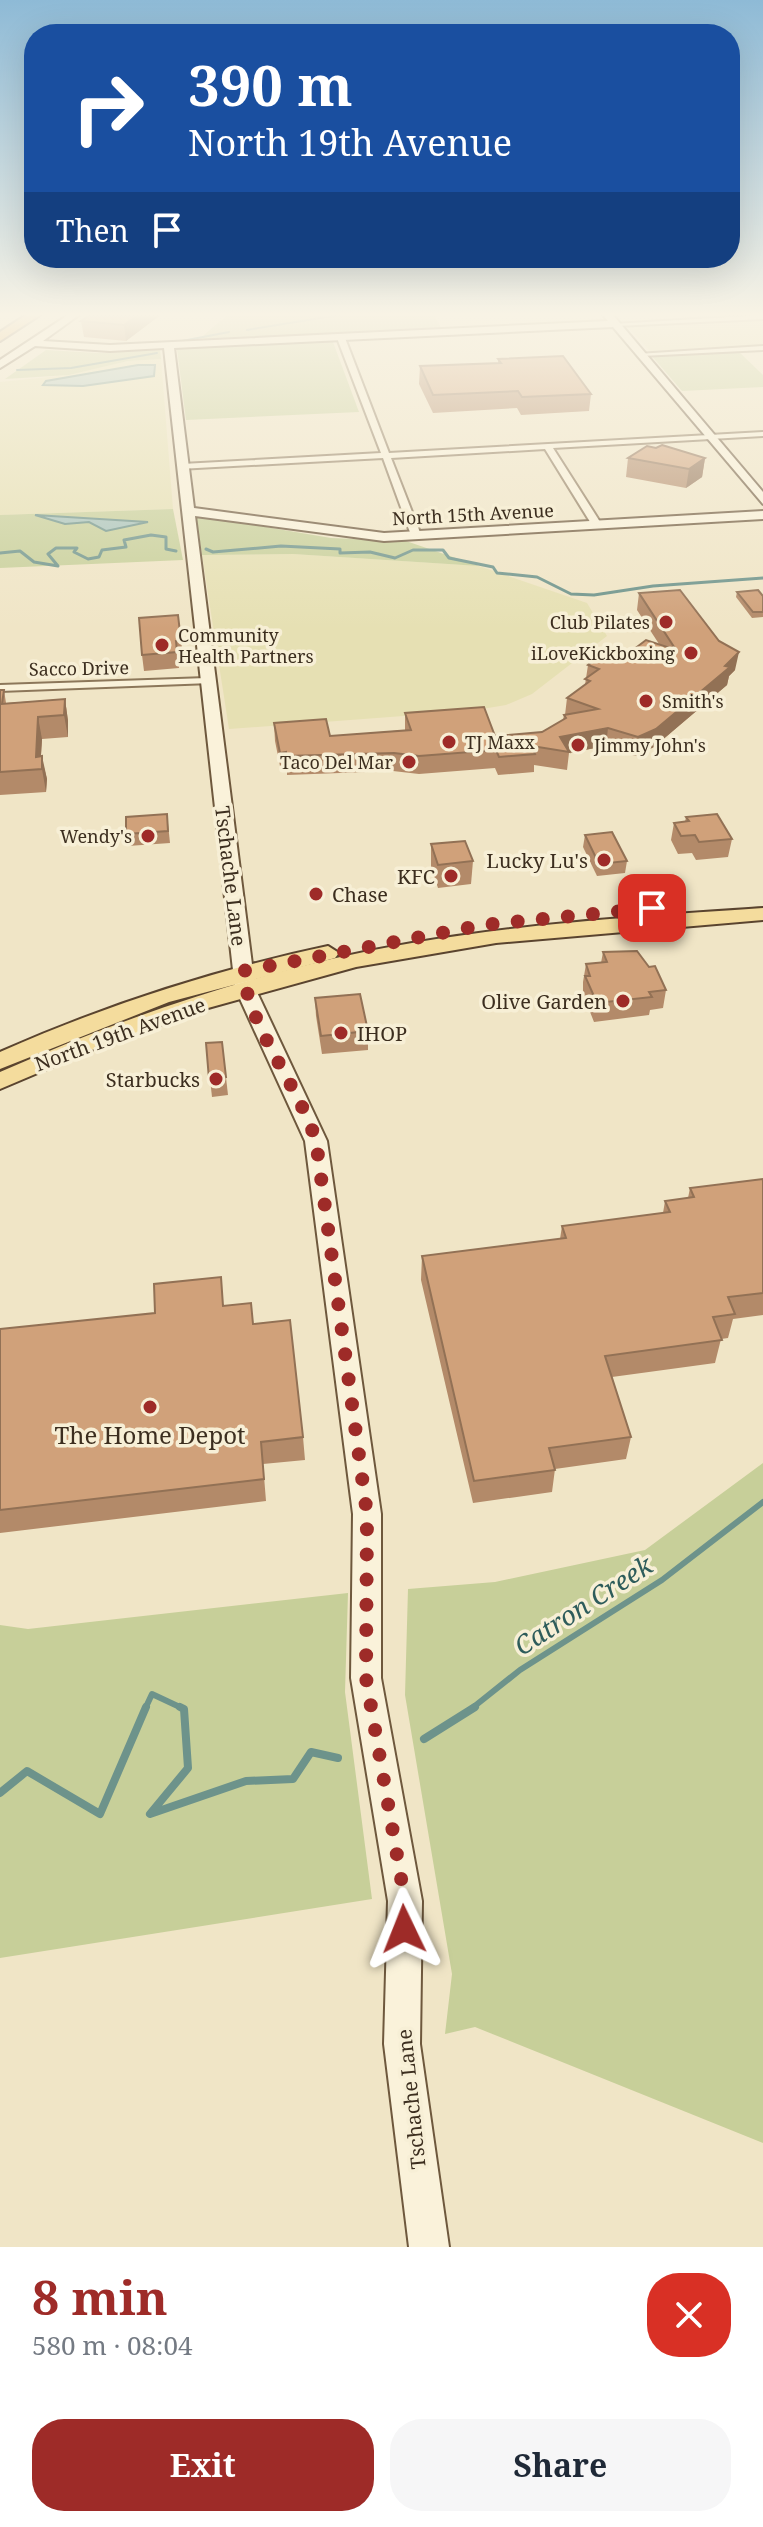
<!DOCTYPE html>
<meta charset="utf-8">
<style>
:root{--surface:#fff;--page:#f6f6f7;--text:#1f2937;--muted:#747a83;--accent:#9e2b28}
body{margin:0;font-family:"Noto Serif",serif;background:var(--page);color:var(--text);height:100vh;display:flex;flex-direction:column;font-size:30px;white-space:nowrap}
*{box-sizing:border-box;margin:0}
p{font-size:26px;color:var(--muted)}
.icon{flex:none;width:44px;height:44px;fill:none;stroke:currentColor;stroke-width:2;stroke-linecap:round;stroke-linejoin:round}
.map{position:relative;height:2247px;overflow:hidden}
.sheet{display:flex;flex-direction:column;background:var(--surface);flex:1}
.sheet>*{flex:none}
.banner{position:absolute;left:24px;top:24px;width:716px;height:244px;border-radius:32px;box-shadow:0 8px 32px #0002;background:#1a4fa0;color:#fff;overflow:hidden}
.pin{position:absolute;display:grid;place-items:center;width:68px;height:68px;color:#fff;margin:-34px;border-radius:16px;box-shadow:0 4px 12px #0006}
.me{position:absolute;width:88px;margin:-44px;rotate:358deg;stroke-linejoin:round;filter:drop-shadow(0 0 6px #0008)}
.turn{display:flex;align-items:center;gap:28px;height:168px;padding:0 32px;font-size:36px}
.turn .icon{width:104px;height:104px;stroke-width:2.5}
.turn b{display:block;font-size:56px;line-height:68px}
.then{display:flex;align-items:center;height:76px;padding:0 32px;background:#0003;gap:16px;font-size:30px}
.round{display:grid;place-items:center;flex:none;width:84px;height:84px;border-radius:32px;background:var(--page)}
.overview{display:flex;align-items:center;justify-content:space-between;height:136px;padding:0 32px}
h1{font-size:48px;font-weight:700;line-height:60px;color:var(--accent)}
.action{display:flex;gap:16px;margin-top:auto;padding:16px 32px}
.action a{flex:1;height:92px;border-radius:32px;background:var(--accent);color:#fff;font-size:32px;font-weight:700;line-height:92px;text-align:center}
.action a+a{background:var(--page);color:var(--text)}
.map>svg:first-child{display:block}
</style>
<div class="map">
<svg width="763" height="2247" viewBox="0 0 763 2247">
<rect width="100%" height="100%" fill="#f0e5c6"/>
<!-- farmland -->
<g fill="#e6e0b3">
<path d="M763 319V346L650 351 626 325Z"/>
<path d="M161 359 173 509 0 515V382L69 375 128 361Z"/>
<path d="M293 554 479 566 587 603 607 636 532 694 506 705 470 711 229 729 202 555Z"/>
</g>
<!-- green -->
<g fill="#c7cf99">
<path d="M227 315H434L443 331 195 343Z"/>
<path d="M333 342 359 412 186 420 177 349Z"/>
<path d="M46 350 97 353 160 350 161 359 128 361 69 375 5 379Z"/>
<path d="M737 350 763 375V387L682 391 651 355Z"/>
<path d="M173 509 183 560 0 568V515Z"/>
<path d="M196 515 331 538 406 541 479 566 293 554 202 555Z"/>
<path d="M763 1463V2143L475 2027 445 2034 452 1974 405 1695 408 1589 495 1582 645 1550Z"/>
<path d="M348 1593 345 1692 372 1899 0 1958V1625L28 1629Z"/>
</g>
<!-- water -->
<g fill="#a7c3bc" stroke="#6d938b" stroke-width="2">
<path d="M138 365H155L154 376 83 386 43 385 46 381Z"/>
<path d="M35 515 148 522 106 531 89 522 65 524Z"/>
</g>
<g fill="none" stroke-linecap="round" stroke-linejoin="round">
<!-- stream-far3 -->
<g stroke="#6d938b" stroke-width="2">
<path d="M247 330 339 315"/>
<path d="M182 341 229 332"/>
<path d="M17 370 71 368 157 353"/>
</g>
<!-- stream-far2 -->
<g stroke="#6d938b" stroke-width="3">
<path d="M206 549 213 552 281 546 340 549V553L370 552 395 558 413 550H443L449 558 493 567 497 573 537 577 571 594 594 595 653 586 763 578"/>
<path d="M0 553 20 551 34 562 58 566 48 554 56 548H77L74 552 88 559 99 557 102 550 126 547 124 540 151 535 166 537V549L176 551"/>
</g>
<!-- stream-far1 -->
<g stroke="#6d938b" stroke-width="6">
<path d="M145 1709 152 1694 184 1709"/>
<path d="M471 1709 520 1670 662 1580 763 1502"/>
</g>
<!-- stream -->
<g stroke="#6d938b" stroke-width="8">
<path d="M180 1707 184 1709 188 1768 150 1814 246 1781 293 1779 311 1752 338 1758"/>
<path d="M424 1739 475 1707"/>
<path d="M0 1793 27 1771 100 1814 146 1707"/>
</g>
<defs>
<g id="street">
<path d="M763 315V319L616 326 613 324Z"/>
<path d="M341 336 345 338 389 453 763 432V436L553 448 602 525 597 528 592 525 545 449 391 458 421 535 416 538 411 535 383 458 179 469 178 467 182 464 381 453 337 338Z"/>
<path d="M763 346V350L641 356 637 354Z"/>
<path d="M207 678 212 681 211 683 0 691V685Z"/>
</g>
<path id="secondary" d="M68 315H79L43 341 110 345 608 321 603 315H613L763 492V504L613 327 174 348 194 508 384 533 763 511V519L384 541 195 516 255 988 327 1141 381 1514V1678L422 1901 420 2044 449 2247H409L384 2044 388 1901 351 1678 353 1514 305 1141 235 988 164 348 110 351 35 346 0 368V360Z"/>
<g id="primary">
<path d="M763 908V920L496 943 356 967 208 1008 106 1044 0 1089V1072C131 1014 270 967 412 943 528 923 646 916 763 908Z"/>
<path d="M328 946 339 953 335 958 169 1002 0 1069V1052C106 1005 215 970 328 946Z"/>
</g>
<path id="highway" d="M26 315H40L0 341V332Z"/>
</defs>
<!-- street casing -->
<use href="#street" stroke="#8c775a" stroke-width="4"/>
<!-- secondary casing -->
<use href="#secondary" stroke="#6e583d" stroke-width="4"/>
<!-- primary casing -->
<use href="#primary" stroke="#5a442f" stroke-width="4"/>
<!-- highway casing -->
<use href="#highway" stroke="#5a442f" stroke-width="4"/>
<!-- street -->
<use href="#street" fill="#faf2da" fill-rule="evenodd"/>
<!-- secondary -->
<use href="#secondary" fill="#faf2da" fill-rule="evenodd"/>
<!-- primary -->
<use href="#primary" fill="#f4dc9d" fill-rule="evenodd"/>
<!-- highway -->
<use href="#highway" fill="#e2a854" fill-rule="evenodd"/>
</g>
<!-- wall -->
<g fill="#b38a69">
<path d="M90 315H159V316L126 341 84 337 81 321Z"/>
<path d="M498 359 591 394 589 411 521 415 517 408 433 413 419 384 420 366 498 363Z"/>
<path d="M628 458H705L702 477 686 488 626 477Z"/>
<path d="M737 592 763 596V617L752 618 736 597Z"/>
<path d="M639 593 735 670 729 676 727 685 654 747 635 756 606 746 569 753 567 770 534 765V772L498 775 495 768 419 774 393 771 287 775V771H281L275 741 274 723 330 736 405 730V713L495 736 542 732 563 720 564 715H565L567 698 585 685 588 665 625 656 659 644 637 610Z"/>
<path d="M178 615 183 657H178L179 668 144 671 142 655Z"/>
<path d="M0 690H4L6 703 65 699 68 721V737L42 739 41 756 47 779 46 792 0 795Z"/>
<path d="M167 814 170 843 128 846 126 834Z"/>
<path d="M686 817 732 839 728 857 696 860 692 853 678 854 671 840 674 823 685 822Z"/>
<path d="M585 835 627 861 625 873 597 876 583 847Z"/>
<path d="M431 844 473 861 471 884 438 888 431 867Z"/>
<path d="M603 952 666 990 663 1008 650 1010 649 1015 594 1022 583 994V982L586 964 601 963Z"/>
<path d="M315 998 368 1031V1050L322 1054 316 1016Z"/>
<path d="M222 1042 228 1095 212 1097 206 1043Z"/>
<path d="M763 1179V1315L733 1319 728 1338 721 1339 715 1363 612 1377 631 1437 626 1459 555 1469 552 1492 473 1503 421 1280 422 1256 560 1239 562 1226 663 1213 665 1201 688 1198 690 1188Z"/>
<path d="M225 1306 253 1324 303 1437 305 1460 263 1464 266 1501 0 1533V1329Z"/>
</g>
<!-- shaded-wall -->
<g fill="#927155">
<path d="M138 315H159V316L126 341 124 325Z"/>
<path d="M705 458 702 477 686 488 689 469Z"/>
<path d="M739 652 735 670 729 676 727 685 654 747 635 756 638 737 725 666Z"/>
<path d="M65 699 68 721V737L64 715Z"/>
<path d="M38 717 42 739 40 769 36 757Z"/>
<path d="M608 728 606 746 568 753 569 752 560 737Z"/>
<path d="M42 756 47 779 46 792 42 769Z"/>
</g>
<!-- building -->
<g fill="#d0a17a" stroke="#927155" stroke-width="2">
<path d="M90 315H138L124 325 81 321Z"/>
<path d="M563 356 591 394 522 397 518 391 433 395 420 366 501 363 498 359Z"/>
<path d="M662 445 705 458 689 469 628 458 647 446 656 448Z"/>
<path d="M680 590 719 641 739 652 725 666 730 667 656 729 638 737 608 728 560 737 569 752 532 746 535 754 499 757 496 750 419 756 394 753 286 756V752L280 753 274 723 326 719 330 736 411 730 405 713 484 707 495 736 542 732 566 718 564 715 598 709 567 698 590 681 585 679 599 669 588 665 608 650 625 656 646 640 676 650 639 593Z"/>
<path d="M758 590 763 596V612H753L737 592Z"/>
<path d="M178 615 181 641H176L177 652 142 655 139 618Z"/>
<path d="M0 690H4L2 704 65 699 64 715 38 717 36 757 42 756V769L0 772Z"/>
<path d="M167 814 168 831 126 834V817Z"/>
<path d="M717 814 732 839 699 842 695 835 681 836 674 823 689 821 686 817Z"/>
<path d="M612 832 627 861 599 864 585 835Z"/>
<path d="M465 841 473 861 438 865 431 844Z"/>
<path d="M637 951 649 967 655 966 666 990 649 992 652 997 597 1003 585 976H590L586 964 607 962 603 952Z"/>
<path d="M360 994 368 1031 321 1036 315 998Z"/>
<path d="M222 1042 226 1077 209 1079 206 1043Z"/>
<path d="M763 1179V1293L728 1297 735 1314 713 1317 722 1340 605 1356 631 1437 549 1448 555 1470 474 1481 422 1256 566 1238 562 1226 670 1212 665 1201 694 1197 690 1188Z"/>
<path d="M221 1277 223 1306 251 1303 253 1324 290 1320 303 1437 261 1442 264 1479 0 1510V1329L155 1313 154 1284Z"/>
</g>
<!-- sky -->
<linearGradient id="sky" x2="0" y2="1"><stop stop-color="#8ebad6"/><stop offset="0.5" stop-color="#f8f3e5"/><stop offset="1" stop-color="#f8f3e5" stop-opacity="0"/></linearGradient>
<rect width="763" height="629" fill="url(#sky)"/>
<g fill="none" stroke-linecap="round" stroke-linejoin="round">
<!-- route -->
<path stroke="#9e2b28" stroke-width="14" stroke-dasharray="0 25.2" d="M404 1929 405 1901 366 1678 367 1514 316 1141C298 1084 249 1028 243 971L483 925 652 908"/>
</g>
<!-- markers -->
<g fill="#9e2b28" stroke="#f7efd6" stroke-width="3">
<circle cx="666" cy="622" r="8"/>
<circle cx="162" cy="645" r="8"/>
<circle cx="691" cy="653" r="8"/>
<circle cx="646" cy="701" r="8"/>
<circle cx="449" cy="742" r="8"/>
<circle cx="578" cy="745" r="8"/>
<circle cx="409" cy="762" r="8"/>
<circle cx="148" cy="836" r="8"/>
<circle cx="604" cy="860" r="8"/>
<circle cx="451" cy="876" r="8"/>
<circle cx="316" cy="894" r="8"/>
<circle cx="623" cy="1001" r="8"/>
<circle cx="341" cy="1033" r="8"/>
<circle cx="216" cy="1079" r="8"/>
<circle cx="150" cy="1407" r="8"/>
</g>
<g text-anchor="middle" dominant-baseline="central" stroke-width="7" stroke-linejoin="round" paint-order="stroke">
<!-- far-street labels -->
<g font-size="18" fill="#3c2e1f" stroke="#f7efd6">
<text transform="translate(473 514) rotate(-3)">North 15th Avenue</text>
<text transform="translate(79 668) rotate(-1)">Sacco Drive</text>
</g>
<!-- far-poi labels -->
<g font-size="18" fill="#3c2e1f" stroke="#f7efd6" text-anchor="end">
<text x="650" y="622">Club Pilates</text>
<text x="178" y="635" text-anchor="start">Community<tspan x="178" dy="21">Health Partners</tspan></text>
<text x="675" y="653">iLoveKickboxing</text>
<text x="662" y="701" text-anchor="start">Smith's</text>
<text x="465" y="742" text-anchor="start">TJ Maxx</text>
<text x="594" y="745" text-anchor="start">Jimmy John's</text>
<text x="393" y="762">Taco Del Mar</text>
<text x="132" y="836">Wendy's</text>
</g>
<!-- poi labels -->
<g font-size="20" fill="#3c2e1f" stroke="#f7efd6" text-anchor="end">
<text x="588" y="860">Lucky Lu's</text>
<text x="435" y="876">KFC</text>
<text x="332" y="894" text-anchor="start">Chase</text>
<text x="607" y="1001">Olive Garden</text>
<text x="357" y="1033" text-anchor="start">IHOP</text>
<text x="200" y="1079">Starbucks</text>
</g>
<!-- street labels -->
<g font-size="20" fill="#3c2e1f" stroke="#f7efd6">
<text transform="translate(231 876) rotate(83)">Tschache Lane</text>
<text transform="translate(120 1034) rotate(-20)">North 19th Avenue</text>
<text transform="translate(411 2099) rotate(-96)">Tschache Lane</text>
</g>
<!-- near-poi labels -->
<g font-size="24" fill="#3c2e1f" stroke="#f7efd6">
<text x="150" y="1434">The Home Depot</text>
</g>
<!-- near-water labels -->
<g font-size="26" font-style="italic" fill="#2e5c5b" stroke="#f7efd6">
<text transform="translate(583 1605) rotate(-33)">Catron Creek</text>
</g>
</g>
</svg>
<div class="pin" style="left:652px;top:908px;background:#d93025"><svg class="icon" aria-label="arrive" viewBox="0 0 24 24"><path d="M6 21V4h12l-3 4 3 4H6"/></svg></div>
<svg class="me" style="left:404px;top:1929px" viewBox="-20 -20 40 40"><path d="M0-17L14 15 0 8-14 15z" fill="#9e2b28" stroke="#fff" stroke-width="4"/></svg>
<div class="banner">
<div class="turn"><svg class="icon" aria-label="right" viewBox="0 0 24 24"><path d="M7 20v-9h11M14 6l5 5-5 5"/></svg><div><b>390 m</b>North 19th Avenue</div></div>
<div class="then">Then<svg class="icon" aria-label="arrive" viewBox="0 0 24 24"><path d="M6 21V4h12l-3 4 3 4H6"/></svg></div>
</div>
</div>
<section class="sheet">
<div class="overview"><div><h1>8 min</h1><p>580 m · 08:04</p></div><a class="round" style="background:#d93025;color:#fff"><svg class="icon" aria-label="close" viewBox="0 0 24 24"><path d="M6 6l12 12M18 6L6 18"/></svg></a></div>
<div class="action"><a>Exit</a><a>Share</a></div>
</section>
